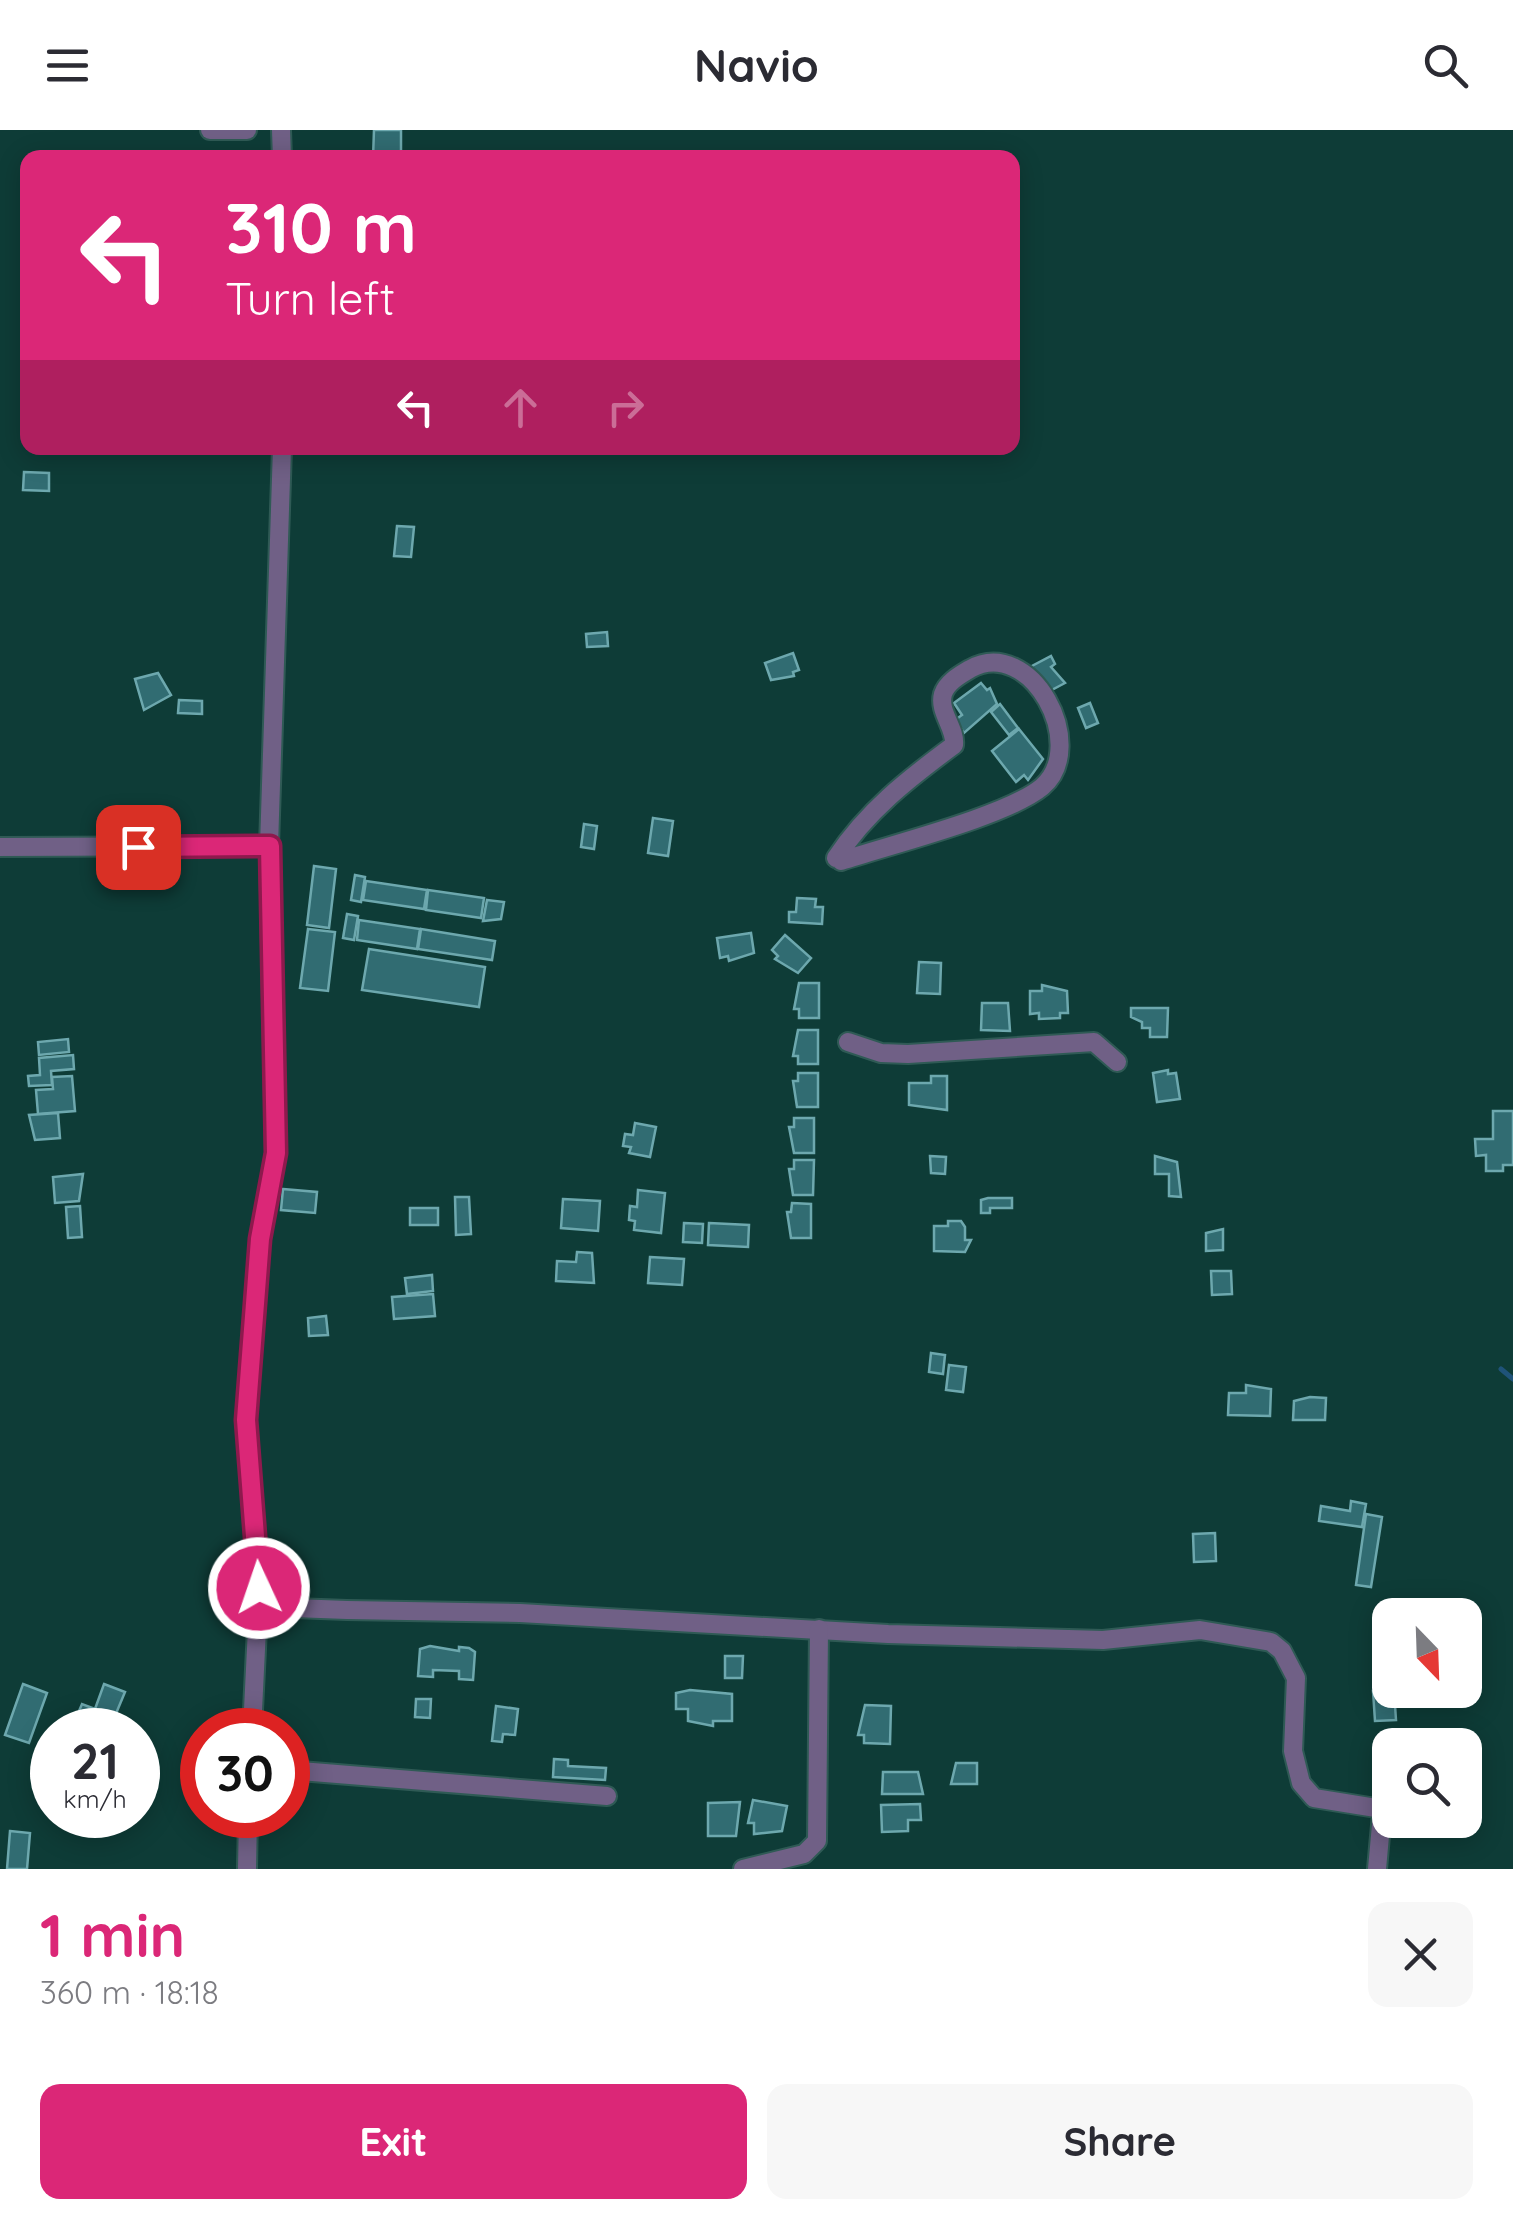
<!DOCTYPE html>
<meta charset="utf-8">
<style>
:root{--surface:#fff;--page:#f7f7f7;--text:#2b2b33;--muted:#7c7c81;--accent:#db2777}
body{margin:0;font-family:Quicksand,sans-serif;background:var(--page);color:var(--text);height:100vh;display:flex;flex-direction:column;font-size:38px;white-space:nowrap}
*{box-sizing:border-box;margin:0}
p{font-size:32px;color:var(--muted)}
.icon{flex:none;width:55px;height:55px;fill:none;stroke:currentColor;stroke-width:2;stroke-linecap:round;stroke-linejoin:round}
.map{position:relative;height:1739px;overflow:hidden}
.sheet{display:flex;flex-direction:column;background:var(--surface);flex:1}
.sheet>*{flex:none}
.banner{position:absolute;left:20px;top:20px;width:1000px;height:305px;border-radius:20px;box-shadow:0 5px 25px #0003;background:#db2777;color:#fff;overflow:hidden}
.needle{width:65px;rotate:157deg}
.buttons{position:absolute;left:1372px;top:1468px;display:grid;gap:20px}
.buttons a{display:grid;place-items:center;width:110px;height:110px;border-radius:20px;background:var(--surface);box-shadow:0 5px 25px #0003;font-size:50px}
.speed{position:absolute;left:30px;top:1578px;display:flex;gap:20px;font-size:50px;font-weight:700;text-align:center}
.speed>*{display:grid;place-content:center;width:130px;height:130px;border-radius:50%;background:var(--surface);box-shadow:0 5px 25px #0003;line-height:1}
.speed small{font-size:25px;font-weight:400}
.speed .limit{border:15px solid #d22;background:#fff;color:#111}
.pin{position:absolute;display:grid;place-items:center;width:85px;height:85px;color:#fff;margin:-42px;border-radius:20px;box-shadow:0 5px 15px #0006}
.me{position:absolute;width:110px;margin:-55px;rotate:357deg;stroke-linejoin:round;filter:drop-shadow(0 0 8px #0008)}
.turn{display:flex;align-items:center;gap:35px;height:210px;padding:0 40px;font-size:45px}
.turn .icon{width:130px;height:130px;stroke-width:2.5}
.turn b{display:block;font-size:70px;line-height:85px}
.lanes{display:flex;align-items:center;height:95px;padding:0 40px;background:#0003;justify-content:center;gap:50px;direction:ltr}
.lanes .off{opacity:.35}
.round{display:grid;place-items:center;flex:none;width:105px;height:105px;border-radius:20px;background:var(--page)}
.summary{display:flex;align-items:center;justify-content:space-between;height:170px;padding:0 40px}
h1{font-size:60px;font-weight:700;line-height:75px;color:var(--accent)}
.cta{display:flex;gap:20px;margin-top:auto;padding:20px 40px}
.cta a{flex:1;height:115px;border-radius:20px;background:var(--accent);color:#fff;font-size:40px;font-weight:700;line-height:115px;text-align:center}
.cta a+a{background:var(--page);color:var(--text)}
header{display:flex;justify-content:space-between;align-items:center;height:130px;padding:0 40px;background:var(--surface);font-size:45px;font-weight:700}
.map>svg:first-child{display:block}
</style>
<header><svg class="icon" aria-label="menu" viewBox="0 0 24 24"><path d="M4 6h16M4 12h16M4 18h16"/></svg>Navio<svg class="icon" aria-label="search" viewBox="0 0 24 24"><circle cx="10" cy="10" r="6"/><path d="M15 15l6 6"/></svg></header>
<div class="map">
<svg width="1513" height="1739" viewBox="0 0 1513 1739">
<rect width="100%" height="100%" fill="#0e3c37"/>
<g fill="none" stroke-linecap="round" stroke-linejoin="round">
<!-- stream -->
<path stroke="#1f5379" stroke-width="5" d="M1501 1239 1513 1249"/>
</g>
<!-- building -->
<g fill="#316c72" stroke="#6da8ae" stroke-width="2.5">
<path d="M374 0H401V28H373Z"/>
<path d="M24 342 49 343V361L23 360Z"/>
<path d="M397 396 414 397 411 427 394 426Z"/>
<path d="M607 502 608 516 587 517 586 504Z"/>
<path d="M793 523 799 540 793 542 794 546 771 550 765 533Z"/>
<path d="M1051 526 1055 534 1051 537 1065 553 1044 564 1030 537Z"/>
<path d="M158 543 171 565 144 580 135 549Z"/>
<path d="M981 553 987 560 990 558 997 574 964 603 955 590 962 585 954 573Z"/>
<path d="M179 570 202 571V584L178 583Z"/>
<path d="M1090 573 1098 593 1086 598 1078 578Z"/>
<path d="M1000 574 1018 598 1009 605 991 582Z"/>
<path d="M1019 599 1043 629 1028 650 1024 645 1016 652 992 621Z"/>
<path d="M653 688 673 691 668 726 648 723Z"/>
<path d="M584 694 597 696 594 719 581 717Z"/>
<path d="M314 736 336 739 329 798 307 795Z"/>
<path d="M355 745 365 747 361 772 351 770Z"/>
<path d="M366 751 427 760 424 779 363 770Z"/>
<path d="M428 760 484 768 481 788 426 780Z"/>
<path d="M797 768 816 769 815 777H823L822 794 789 792V782H796Z"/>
<path d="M487 770 504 772 501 789 483 791Z"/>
<path d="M347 784 358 786 354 810 343 808Z"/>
<path d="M359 790 420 799 417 819 357 810Z"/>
<path d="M308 799 335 802 328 861 300 858Z"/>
<path d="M421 799 495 811 492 830 418 819Z"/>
<path d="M751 803 754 823 729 831 728 826 720 828 717 808Z"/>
<path d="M785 805 811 828 798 843 775 829 778 826 772 820Z"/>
<path d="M369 819 485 837 479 877 362 860Z"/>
<path d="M919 832 941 833 940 864 917 863Z"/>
<path d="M799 853H819V888H799V879H794Z"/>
<path d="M1042 855 1067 861 1068 883H1060V888L1039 889V883L1030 884V861H1042Z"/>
<path d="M982 873H1008L1010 901 981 900Z"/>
<path d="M1131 878H1168L1167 907H1150V898H1142V892L1131 887Z"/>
<path d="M798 900H818V934H798V926H793Z"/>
<path d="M68 909 69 922 39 925 38 912Z"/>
<path d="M73 925 74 939 51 941 52 955 29 956 28 946 40 945 39 928Z"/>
<path d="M1168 940V944L1176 943 1180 969 1157 972 1153 943Z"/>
<path d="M798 943H818V977H797L793 951H798Z"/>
<path d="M72 946 75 981 38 984 36 960 53 959 52 947Z"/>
<path d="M931 946H947V980L909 975V953H931Z"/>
<path d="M1493 981H1513V1035H1503V1041H1486V1025L1476 1026 1475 1009H1493Z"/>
<path d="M58 983 60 1008 35 1010 29 985Z"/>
<path d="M794 988H814V1023H794L789 997H794Z"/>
<path d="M635 993 656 997 650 1027 629 1023 631 1017 623 1016 625 1004 633 1005Z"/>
<path d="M930 1026 946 1027 945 1044 931 1043Z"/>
<path d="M1155 1026 1177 1032 1181 1067 1169 1066V1044H1155Z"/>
<path d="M794 1030H814L813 1065H793L789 1039H794Z"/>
<path d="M83 1044 79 1071 55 1073 53 1047Z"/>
<path d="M283 1059 317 1062 315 1083 281 1080Z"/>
<path d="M638 1060 665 1063 661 1103 634 1100 635 1091 629 1090 630 1076 637 1077Z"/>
<path d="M455 1067H469L471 1104 456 1105Z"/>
<path d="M988 1068H1012V1078H990V1083H981V1070Z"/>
<path d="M563 1069 600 1071 598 1101 561 1098Z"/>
<path d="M792 1073 811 1074V1108H791L787 1082H791Z"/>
<path d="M80 1076 82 1107 68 1108 66 1077Z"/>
<rect x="410" y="1078" width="28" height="17"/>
<path d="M948 1091H961L965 1097V1110H971L965 1122 934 1121V1096H948Z"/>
<path d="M684 1093 703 1094 702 1113 683 1112Z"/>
<path d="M709 1093 749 1095 748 1117 708 1115Z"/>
<path d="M1223 1099V1120L1206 1121V1103Z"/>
<path d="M577 1122 592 1123 594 1153 556 1151 557 1131 576 1132Z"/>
<path d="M650 1127 684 1129 682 1155 648 1153Z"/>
<path d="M1211 1141H1231L1232 1164 1212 1165Z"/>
<path d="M432 1145 433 1161 407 1164 405 1148Z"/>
<path d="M433 1164 435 1186 394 1189 392 1167Z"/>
<path d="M326 1186 328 1205 309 1206 308 1188Z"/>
<path d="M931 1223 945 1225 943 1244 929 1242Z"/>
<path d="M949 1235 966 1237 963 1262 946 1260Z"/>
<path d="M1246 1255 1271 1259 1270 1286 1228 1285 1229 1263H1246Z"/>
<path d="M1310 1267 1326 1268 1325 1290H1293L1294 1271Z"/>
<path d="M1351 1371 1366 1374 1362 1397 1319 1391 1321 1376 1350 1381Z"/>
<path d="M1366 1384 1382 1387 1371 1457 1356 1455Z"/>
<path d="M1215 1403 1216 1431 1194 1432 1193 1404Z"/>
<path d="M430 1516 459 1521V1517L469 1518 475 1522 473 1550 459 1549V1541L433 1540V1547L418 1546 420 1519Z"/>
<path d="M725 1526H743L742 1548H725Z"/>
<path d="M23 1554 47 1563 29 1613 5 1605Z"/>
<path d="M104 1554 125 1562 115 1586 121 1589 117 1600H95L76 1588 82 1574 95 1579Z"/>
<path d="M690 1560 732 1564V1591H713V1596L688 1591V1579H676V1563Z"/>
<path d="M1394 1560 1396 1590 1375 1591 1373 1561Z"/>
<path d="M416 1569H431L430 1588 415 1587Z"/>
<path d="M865 1575 891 1576 890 1614 864 1613V1605H858Z"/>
<path d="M496 1576 518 1579 515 1605 503 1604 502 1612 492 1611Z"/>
<path d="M554 1629 568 1630V1636L606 1638 605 1650 553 1647Z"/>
<path d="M956 1633H977V1654H951Z"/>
<path d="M883 1642H918L923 1664H882Z"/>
<path d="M753 1670 787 1676 782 1701 754 1704V1693H748Z"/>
<path d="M740 1672 736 1706H708V1673Z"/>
<path d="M920 1674 921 1690H908V1701L882 1702 881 1675Z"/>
<path d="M10 1701 30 1703 27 1739H7Z"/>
</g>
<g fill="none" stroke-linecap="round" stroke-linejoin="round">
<defs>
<g id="minor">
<path d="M210 0H247"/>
<path d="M281 0 282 28"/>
<path d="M0 717 269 716"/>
<path d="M836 728C867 681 908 649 954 615 956 598 938 582 943 564 947 552 960 545 970 539 1031 505 1090 616 1042 657 1007 686 889 715 841 731"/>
<path d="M848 912 881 923 908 924 1094 912 1117 932"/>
<path d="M259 1458 294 1478 347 1480 520 1483 888 1504 1103 1510 1200 1500 1271 1512 1282 1521 1296 1548 1293 1621 1301 1653 1314 1668 1376 1678 1382 1684 1377 1739"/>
<path d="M252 1600 259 1458 246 1290 260 1109 275 1023 269 716 282 318"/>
<path d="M288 1640 607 1666"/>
<path d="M247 1739 248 1685"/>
<path d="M743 1739 804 1724 817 1711 819 1499"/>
</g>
</defs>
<!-- minor casing -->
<use href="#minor" stroke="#2f5a55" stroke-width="22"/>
<!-- minor -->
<use href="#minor" stroke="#706086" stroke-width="18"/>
</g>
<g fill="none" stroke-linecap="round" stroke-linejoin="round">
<defs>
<path id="route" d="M138 717 270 716 276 1023 260 1109 246 1290 259 1458"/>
</defs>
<!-- route casing -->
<use href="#route" stroke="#8e194d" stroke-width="25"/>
<!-- route -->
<use href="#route" stroke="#db2777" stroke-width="18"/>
</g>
</svg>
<div class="buttons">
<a><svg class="needle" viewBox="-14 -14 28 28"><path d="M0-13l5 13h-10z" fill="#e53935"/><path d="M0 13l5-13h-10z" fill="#7c7c81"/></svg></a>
<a><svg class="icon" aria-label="search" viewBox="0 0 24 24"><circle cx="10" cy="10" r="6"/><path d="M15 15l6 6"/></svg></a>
</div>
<div class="speed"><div>21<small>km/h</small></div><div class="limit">30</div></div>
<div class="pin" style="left:138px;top:717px;background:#d93025"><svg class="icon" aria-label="arrive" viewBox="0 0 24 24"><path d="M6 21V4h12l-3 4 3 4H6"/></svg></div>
<svg class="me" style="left:259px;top:1458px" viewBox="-20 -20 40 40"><circle r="17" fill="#db2777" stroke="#fff" stroke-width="3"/><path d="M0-11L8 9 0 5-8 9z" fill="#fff"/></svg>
<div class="banner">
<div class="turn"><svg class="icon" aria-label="left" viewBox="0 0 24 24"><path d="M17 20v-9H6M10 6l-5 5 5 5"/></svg><div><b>310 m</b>Turn left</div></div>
<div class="lanes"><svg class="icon" aria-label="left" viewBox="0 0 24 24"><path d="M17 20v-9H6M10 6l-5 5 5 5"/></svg><svg class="icon off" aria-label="ahead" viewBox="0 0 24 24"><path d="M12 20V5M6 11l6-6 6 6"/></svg><svg class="icon off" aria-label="right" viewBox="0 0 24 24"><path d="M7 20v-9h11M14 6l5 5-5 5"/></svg></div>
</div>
</div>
<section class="sheet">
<div class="summary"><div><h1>1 min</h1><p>360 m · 18:18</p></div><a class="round"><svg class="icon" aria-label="close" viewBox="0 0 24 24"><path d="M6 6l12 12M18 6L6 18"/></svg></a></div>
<div class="cta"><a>Exit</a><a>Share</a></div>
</section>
